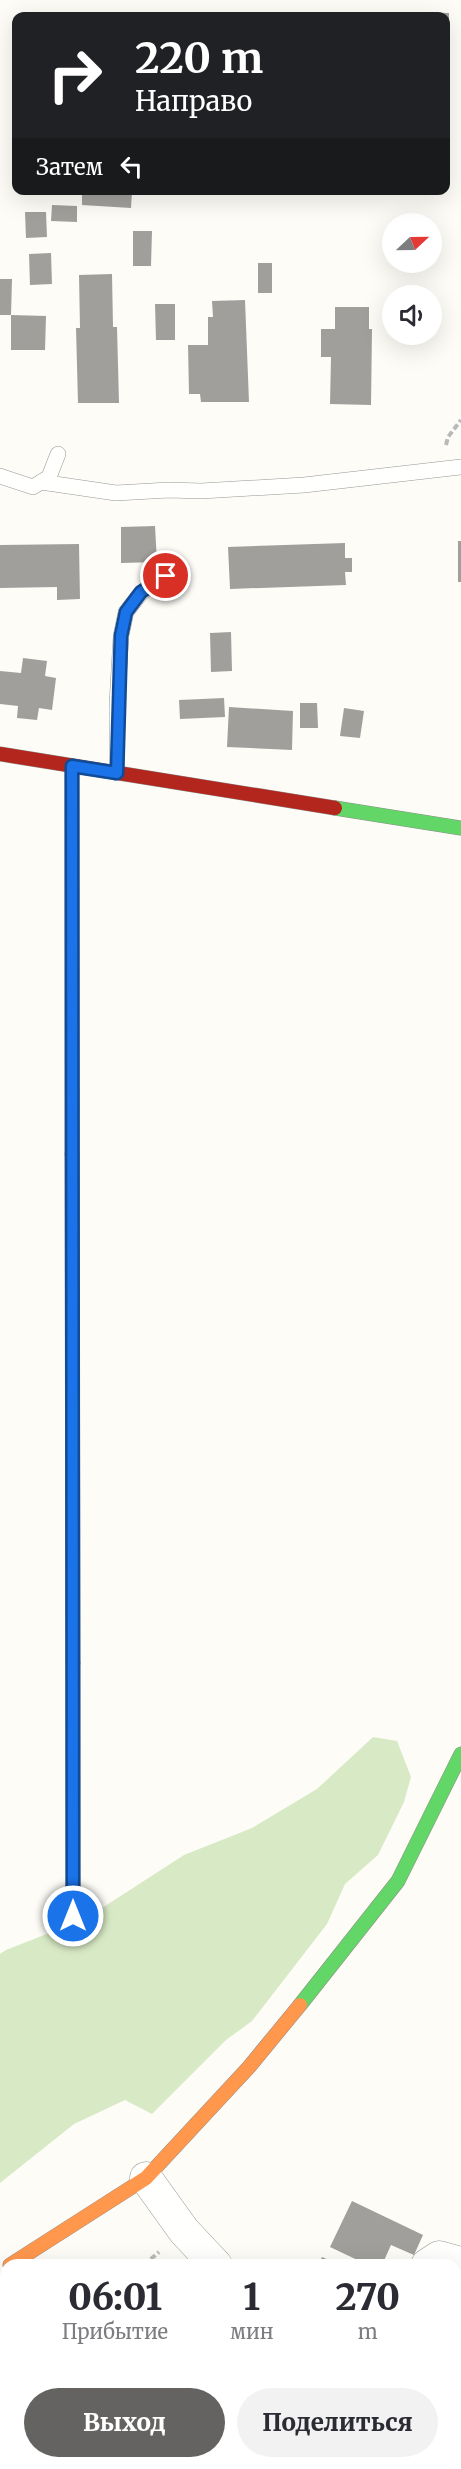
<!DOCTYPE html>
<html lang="ru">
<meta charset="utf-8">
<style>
:root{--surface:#fff;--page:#f2f2f3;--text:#2b2b33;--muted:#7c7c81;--accent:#646362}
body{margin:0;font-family:Merriweather,serif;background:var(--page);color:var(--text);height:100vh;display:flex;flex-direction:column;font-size:22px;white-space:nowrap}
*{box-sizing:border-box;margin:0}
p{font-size:20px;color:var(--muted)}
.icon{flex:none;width:33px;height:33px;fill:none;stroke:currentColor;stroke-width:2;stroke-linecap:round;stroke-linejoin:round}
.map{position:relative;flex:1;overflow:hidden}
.drawer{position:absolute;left:0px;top:2259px;width:462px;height:210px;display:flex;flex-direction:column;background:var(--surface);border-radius:18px 18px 0 0;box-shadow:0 6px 24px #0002}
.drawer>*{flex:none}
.top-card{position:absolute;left:12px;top:12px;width:438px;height:183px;border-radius:12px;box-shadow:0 6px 24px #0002;background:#202124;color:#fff;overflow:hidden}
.needle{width:39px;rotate:68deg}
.controls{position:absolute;left:382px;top:213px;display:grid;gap:12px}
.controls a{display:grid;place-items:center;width:60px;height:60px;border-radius:50%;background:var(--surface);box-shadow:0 6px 24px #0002;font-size:30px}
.pin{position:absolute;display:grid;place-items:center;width:51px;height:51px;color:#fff;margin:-26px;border:3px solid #fff;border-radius:50%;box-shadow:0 2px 6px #0007}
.me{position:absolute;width:66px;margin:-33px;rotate:0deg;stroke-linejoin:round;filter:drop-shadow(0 0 4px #0008)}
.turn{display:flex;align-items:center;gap:21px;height:126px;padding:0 24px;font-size:27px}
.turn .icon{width:78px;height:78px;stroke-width:2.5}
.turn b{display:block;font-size:42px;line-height:51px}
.then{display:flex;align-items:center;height:57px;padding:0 24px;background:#0003;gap:12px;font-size:22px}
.eta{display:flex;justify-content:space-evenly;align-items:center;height:102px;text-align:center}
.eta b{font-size:36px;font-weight:800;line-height:42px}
.primary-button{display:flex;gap:12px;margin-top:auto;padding:12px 24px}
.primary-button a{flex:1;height:69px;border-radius:36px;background:var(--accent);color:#fff;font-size:24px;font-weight:800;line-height:69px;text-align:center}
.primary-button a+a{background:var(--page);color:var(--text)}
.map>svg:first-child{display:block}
</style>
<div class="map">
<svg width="461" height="2469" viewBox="0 0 461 2469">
<rect width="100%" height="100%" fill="#fdfcf7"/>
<!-- forest -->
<path fill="#d8eac5" d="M373 1737 397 1741 411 1777 404 1802 378 1855 345 1884 327 1924 252 2021 226 2040 152 2114 125 2100 74 2124 0 2183V1954L6 1950 85 1919 184 1855 252 1828 317 1789Z"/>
<!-- building -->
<g fill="#a19f9c">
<path d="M415 12 449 13V57H446V16H415Z"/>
<path d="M82 190 132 192 131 208 82 205Z"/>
<path d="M52 205 77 206V222L51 221Z"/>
<path d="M25 212H46L47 237 26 238Z"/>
<path d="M133 231H152L151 266H133Z"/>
<path d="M51 253 52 284 30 285 29 254Z"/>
<rect x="258" y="263" width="14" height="30"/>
<path d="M112 274 113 327H117L119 403H78L76 328H80L79 275Z"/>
<path d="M0 279H12L11 315H0Z"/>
<path d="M245 300 249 402H201L200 394H189L188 345H208V317H213L212 301Z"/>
<path d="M155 304H175V340H156Z"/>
<path d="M335 307H369V329H372L371 405 330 404 331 357H321V329H335Z"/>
<path d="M11 315 46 316 45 350H11Z"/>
<path d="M155 526 157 562 121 563V527Z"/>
<rect x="458" y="541" width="3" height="41"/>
<path d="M345 543V558H352V572H345L346 585 230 589 228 547Z"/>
<path d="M79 544 80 599 57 600V587L0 588V545Z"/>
<path d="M231 632 232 671 211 672 210 633Z"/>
<path d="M23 658 47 661 45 676 56 678 52 710 39 708 37 720 17 718 18 706 0 704V671L21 673Z"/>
<path d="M224 698 225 717 180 719 179 700Z"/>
<path d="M300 703H317L318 728H300Z"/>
<path d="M229 707 293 711 292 750 227 747Z"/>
<path d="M344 708 364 711 360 738 340 736Z"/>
<path d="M352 2201 423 2235 414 2255 391 2245 382 2265H368L330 2247Z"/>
<path d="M322 2257 340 2265H318Z"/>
</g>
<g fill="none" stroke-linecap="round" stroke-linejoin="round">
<defs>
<g id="lane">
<path d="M0 476 33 487 49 477 58 454"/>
<path d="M41 482 116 493 169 490 201 491 304 485 461 467"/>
<path d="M117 773V704L121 636 126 612 141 593 166 576"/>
</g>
<g id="street">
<path d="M146 2178 184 2231 216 2265"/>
<path d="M427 2265 439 2257 461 2263"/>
<path d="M372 2463 374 2469"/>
</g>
<g id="fast">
<path d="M72 766V1154"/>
<path d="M335 808 461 828"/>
<path d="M73 1663V1916"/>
<path d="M300 2005 398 1881 461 1754"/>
</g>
<g id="slow">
<path d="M72 1154 73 1663"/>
<path d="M10 2265 146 2178 249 2067 300 2005"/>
</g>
<path id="jam" d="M0 754 335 808"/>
</defs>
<!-- lane casing -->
<use href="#lane" stroke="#979795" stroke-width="16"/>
<!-- street casing -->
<use href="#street" stroke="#979795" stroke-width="33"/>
<!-- fast casing -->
<use href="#fast" stroke="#8e8d8b" stroke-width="15"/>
<!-- slow casing -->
<use href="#slow" stroke="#8e8d8b" stroke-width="15"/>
<!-- jam casing -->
<use href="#jam" stroke="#8e8d8b" stroke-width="15"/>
<!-- path -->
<g stroke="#b9b9b8" stroke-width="4" stroke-dasharray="6 3" stroke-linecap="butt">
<path d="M446 445 448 437 461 420"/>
<path d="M144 2265 159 2252"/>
<path d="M0 2430 6 2426"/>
<path d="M0 2450 6 2443"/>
</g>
<!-- lane -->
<use href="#lane" stroke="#fffffe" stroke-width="15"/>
<!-- street -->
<use href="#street" stroke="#fffffe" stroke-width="32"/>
<!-- fast -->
<use href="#fast" stroke="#63d668" stroke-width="14"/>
<!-- slow -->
<use href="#slow" stroke="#ff974d" stroke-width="14"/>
<!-- jam -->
<use href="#jam" stroke="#b3261e" stroke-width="14"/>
</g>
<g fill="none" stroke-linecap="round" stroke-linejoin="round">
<defs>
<path id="route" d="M73 1916 72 766 117 773 121 636 126 612 141 592 166 576"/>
</defs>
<!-- route casing -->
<use href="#route" stroke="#114b97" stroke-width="15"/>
<!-- route -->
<use href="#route" stroke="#1a73e8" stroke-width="10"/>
</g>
</svg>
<div class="controls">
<a><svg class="needle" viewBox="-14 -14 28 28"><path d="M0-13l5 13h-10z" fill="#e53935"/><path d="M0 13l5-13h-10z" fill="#7c7c81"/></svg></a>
<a><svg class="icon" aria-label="sound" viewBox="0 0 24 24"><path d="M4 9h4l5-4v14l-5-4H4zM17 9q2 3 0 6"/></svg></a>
</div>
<div class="pin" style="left:166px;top:576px;background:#d93025"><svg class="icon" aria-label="arrive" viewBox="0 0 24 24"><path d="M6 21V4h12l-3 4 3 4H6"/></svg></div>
<svg class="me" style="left:73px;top:1916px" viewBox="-20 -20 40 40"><circle r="17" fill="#1a73e8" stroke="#fff" stroke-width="3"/><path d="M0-11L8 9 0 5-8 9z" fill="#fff"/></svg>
<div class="top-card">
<div class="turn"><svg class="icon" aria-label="right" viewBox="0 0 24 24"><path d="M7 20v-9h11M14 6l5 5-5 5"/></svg><div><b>220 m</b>Направо</div></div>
<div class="then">Затем<svg class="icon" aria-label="left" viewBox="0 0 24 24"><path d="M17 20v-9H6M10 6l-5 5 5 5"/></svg></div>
</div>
<section class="drawer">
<div class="eta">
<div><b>06:01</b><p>Прибытие</p></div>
<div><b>1</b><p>мин</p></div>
<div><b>270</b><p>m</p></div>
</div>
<div class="primary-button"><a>Выход</a><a>Поделиться</a></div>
</section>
</div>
